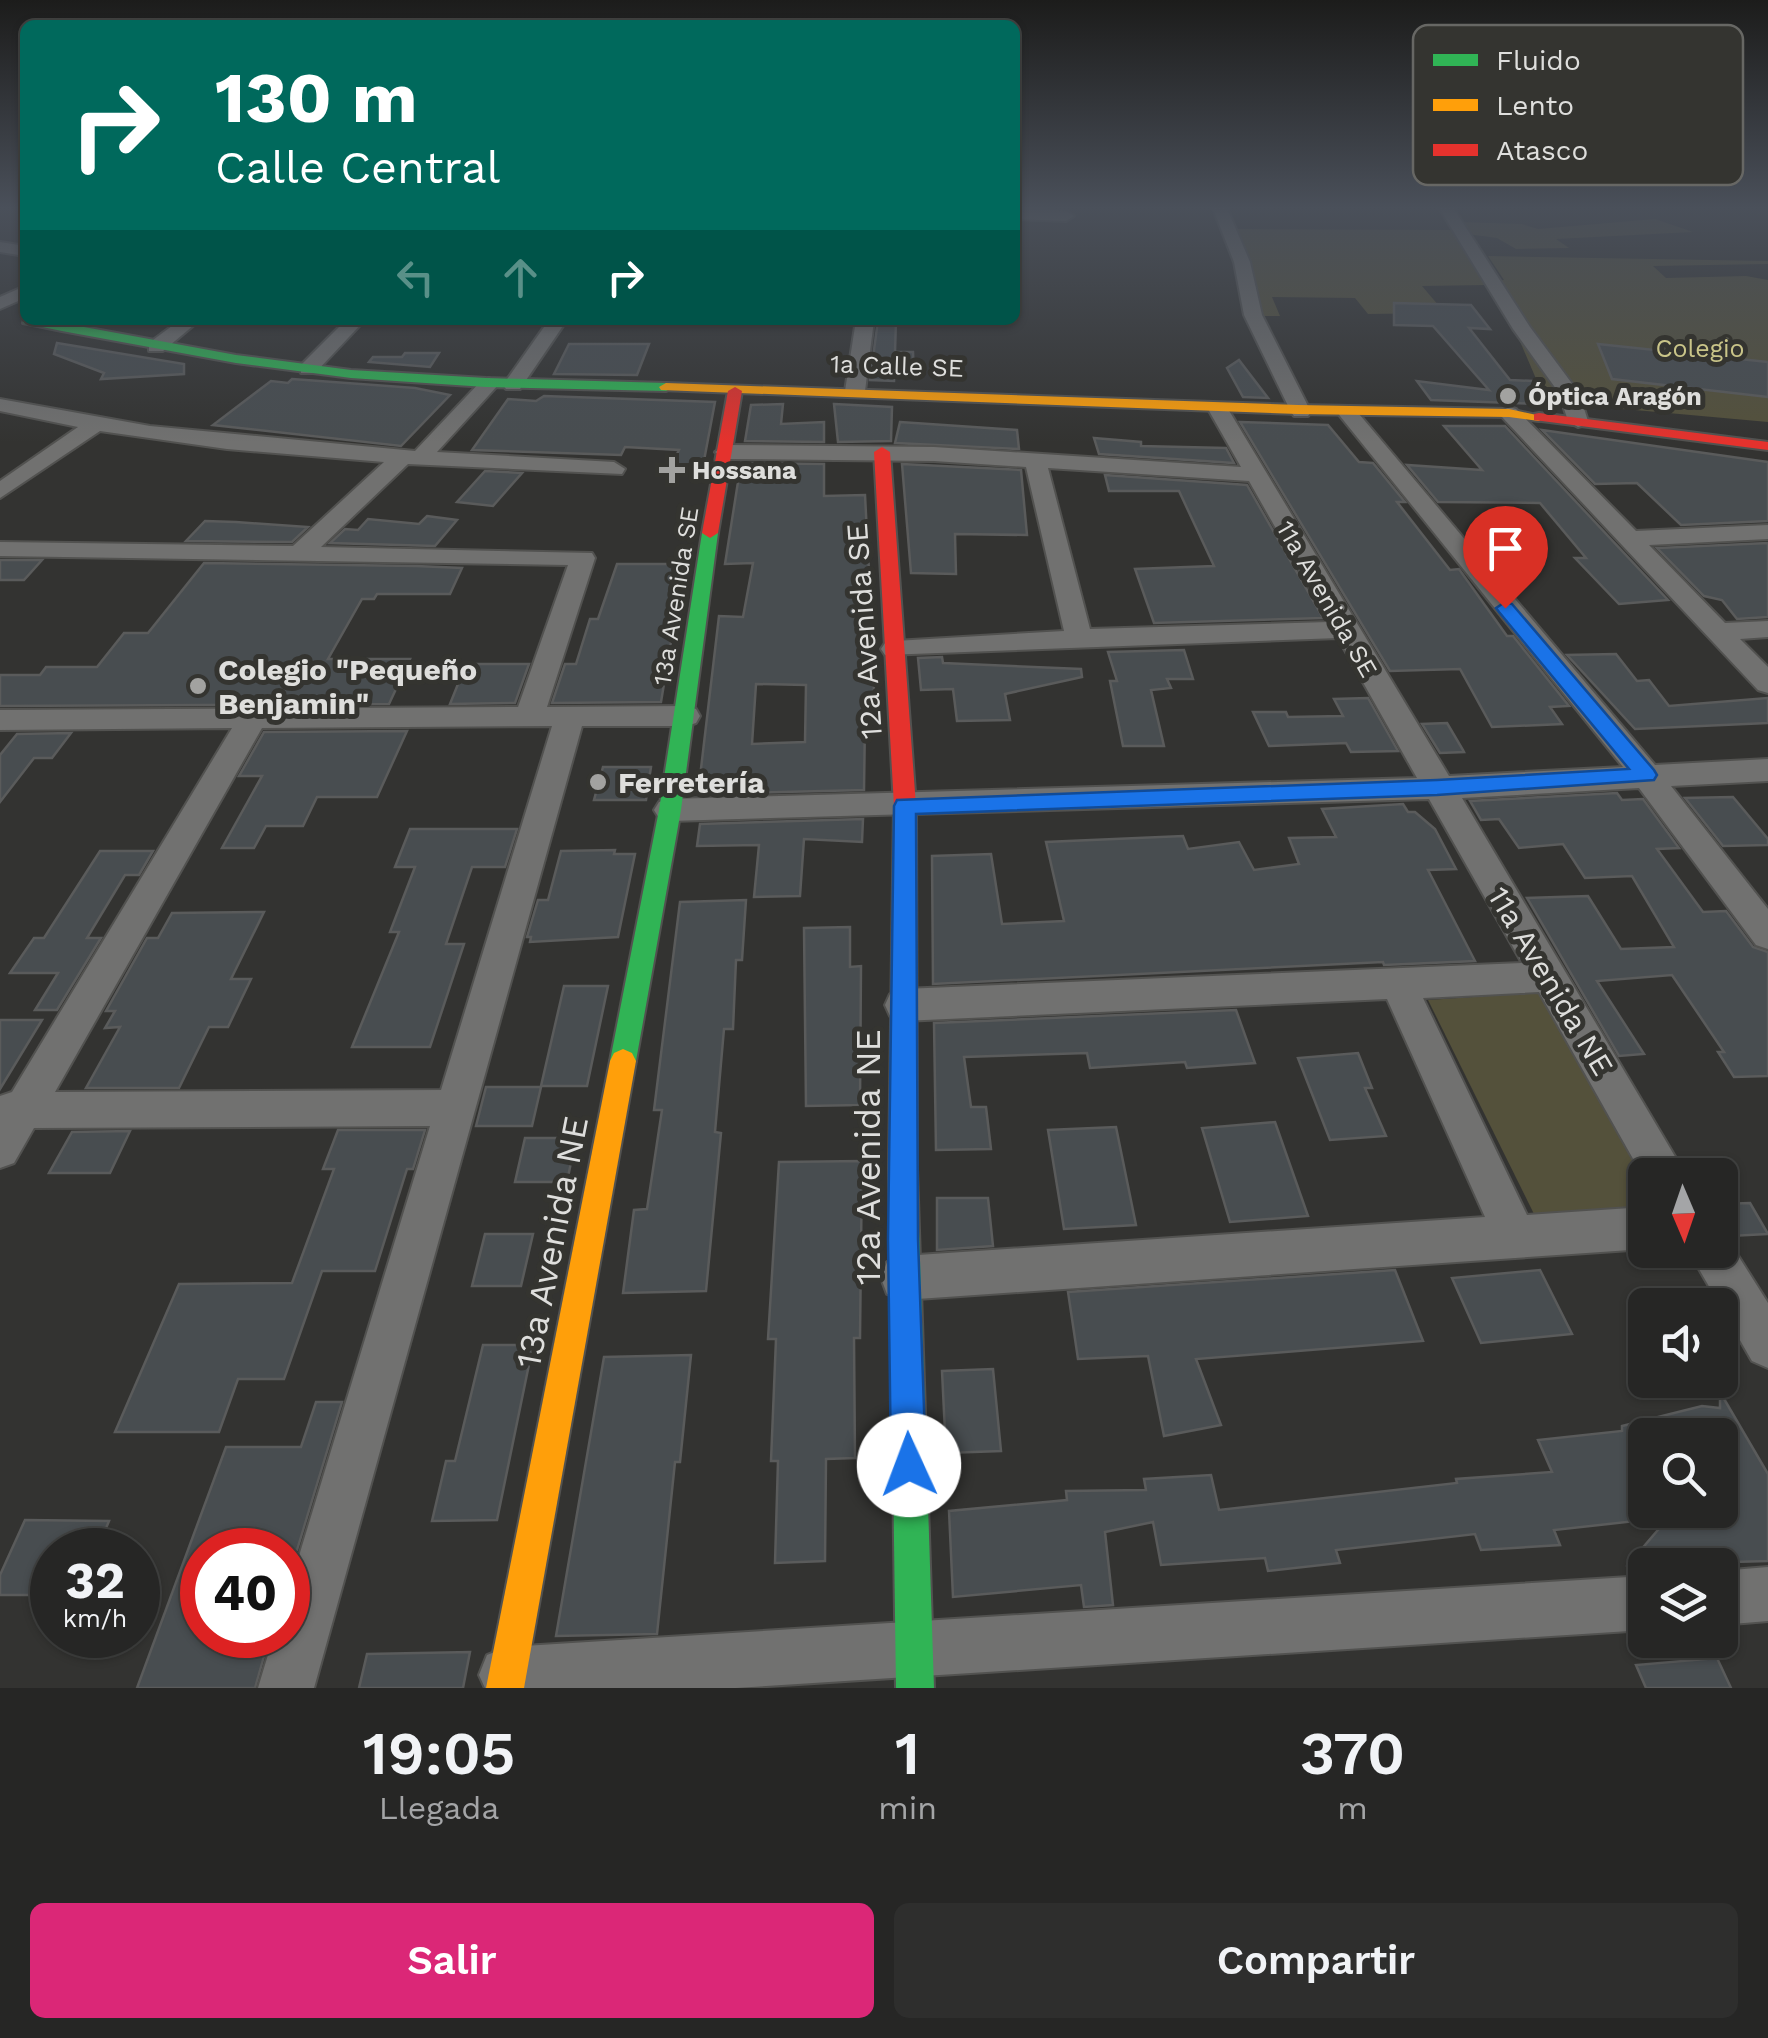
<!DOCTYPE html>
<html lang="es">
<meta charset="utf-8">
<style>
:root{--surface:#262625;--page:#2e2e2d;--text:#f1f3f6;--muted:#a4a5a7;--line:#424342;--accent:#db2777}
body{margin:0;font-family:"Work Sans",sans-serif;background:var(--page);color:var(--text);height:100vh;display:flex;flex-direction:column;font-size:38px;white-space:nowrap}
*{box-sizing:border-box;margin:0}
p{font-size:32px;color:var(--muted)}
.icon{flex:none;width:55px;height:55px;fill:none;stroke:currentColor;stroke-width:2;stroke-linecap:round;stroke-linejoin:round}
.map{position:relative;height:1688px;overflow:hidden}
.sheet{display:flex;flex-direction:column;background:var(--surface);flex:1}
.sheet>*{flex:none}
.top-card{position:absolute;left:20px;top:20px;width:1000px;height:305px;border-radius:15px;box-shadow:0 2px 8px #0004,0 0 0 2px var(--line);background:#00695c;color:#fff;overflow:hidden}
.needle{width:65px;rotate:178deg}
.fabs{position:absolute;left:1628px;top:1158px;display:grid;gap:20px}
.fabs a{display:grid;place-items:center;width:110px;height:110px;border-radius:15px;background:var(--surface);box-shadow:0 2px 8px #0004,0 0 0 2px var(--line);font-size:50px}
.speed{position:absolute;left:30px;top:1528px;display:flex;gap:20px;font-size:50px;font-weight:700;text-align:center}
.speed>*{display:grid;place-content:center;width:130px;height:130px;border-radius:50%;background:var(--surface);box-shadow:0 2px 8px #0004,0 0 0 2px var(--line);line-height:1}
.speed small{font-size:25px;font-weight:400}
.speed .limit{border:15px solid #d22;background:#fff;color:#111}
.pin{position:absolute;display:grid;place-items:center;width:85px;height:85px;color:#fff;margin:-102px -42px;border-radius:50% 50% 50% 0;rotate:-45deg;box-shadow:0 0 10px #0007}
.pin .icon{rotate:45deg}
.me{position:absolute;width:110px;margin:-55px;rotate:358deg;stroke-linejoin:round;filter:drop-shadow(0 0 8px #0008)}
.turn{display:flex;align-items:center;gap:35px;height:210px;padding:0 30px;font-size:45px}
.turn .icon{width:130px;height:130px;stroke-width:2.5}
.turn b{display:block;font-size:70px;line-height:85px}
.lanes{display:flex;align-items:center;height:95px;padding:0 30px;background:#0003;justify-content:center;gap:50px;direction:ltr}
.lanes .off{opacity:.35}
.eta{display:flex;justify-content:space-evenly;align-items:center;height:170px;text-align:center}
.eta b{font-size:60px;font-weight:600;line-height:70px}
.action{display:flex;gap:20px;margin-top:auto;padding:20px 30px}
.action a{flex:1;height:115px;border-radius:15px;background:var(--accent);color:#fff;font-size:40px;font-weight:600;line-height:115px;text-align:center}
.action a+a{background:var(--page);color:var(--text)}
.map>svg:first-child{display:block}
</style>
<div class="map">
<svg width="1768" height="1688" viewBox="0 0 1768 1688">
<rect width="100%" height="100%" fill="#333331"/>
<!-- green -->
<g fill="#54513b">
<path d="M1655 219 1693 232 1556 239 1569 248 1516 249 1497 238 1467 234 1460 222 1522 224 1538 229Z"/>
<path d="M1235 229 1453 230 1486 285 1422 286 1445 313 1368 314 1355 298 1272 297 1280 316H1258Z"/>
<path d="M1488 256 1768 261V264L1653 266 1666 278 1746 276 1768 280V422L1546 402 1494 281 1504 280Z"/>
<path d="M1547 992 1645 1175V1207L1535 1216 1428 1000Z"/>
</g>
<!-- building -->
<g fill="#484d50" stroke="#5a5b5b" stroke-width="2.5" fill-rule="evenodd">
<path d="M1394 303 1471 305 1490 329 1469 328 1510 380 1534 381 1540 404 1431 400 1417 381 1489 390 1433 326 1394 325Z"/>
<path d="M878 320H896L895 352H913L914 376 894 375V381L870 380Z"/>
<path d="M57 343 184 364V374L101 379 104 373 54 354Z"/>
<path d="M569 344H649L637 375 554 374Z"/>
<path d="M1598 344 1768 362V397L1612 379Z"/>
<path d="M405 353H439L430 367 369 362 373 357H402Z"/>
<path d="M1239 360 1268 398 1243 397 1227 368Z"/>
<path d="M292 379 415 388 450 395 401 446 213 425 271 381 288 383Z"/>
<path d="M544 396 715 402 703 466 672 464 679 450 625 447 621 455 472 450 508 399 536 401Z"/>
<path d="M783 404 781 424 824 422V442L745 441 751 405Z"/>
<path d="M834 404 892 407 891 441 838 442Z"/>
<path d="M900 422 1017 430 1019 449 895 443Z"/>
<path d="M1240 422 1328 425 1359 462 1373 463 1405 502H1397L1450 570 1459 569 1507 636H1513L1569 706 1550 707 1562 724 1492 727 1460 669 1390 671Z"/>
<path d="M1444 426H1505L1668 600 1619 604 1575 558H1586L1540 503 1438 502 1407 465 1482 470Z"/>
<path d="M1542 430 1768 462V521L1681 525 1637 483 1595 484Z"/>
<path d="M1094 438 1141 442V446L1226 448 1234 463 1099 454Z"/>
<path d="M741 463 824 464V496L865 495 870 591H863L866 658 873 657 874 692 873 720H865L864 790 698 794 719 616 743 617 753 563 725 564ZM756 684 806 685 805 742 752 744Z"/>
<path d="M902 464 1021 470 1027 535 955 534 956 574 911 573Z"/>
<path d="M485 471 522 473 493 506 457 502Z"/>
<path d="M1105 475 1247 485 1323 618 1154 623 1135 569 1214 566 1179 491H1109Z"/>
<path d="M427 516 457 520 435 546 330 543 345 529 358 530 368 519 419 524Z"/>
<path d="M205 521 236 522 308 527 292 542 186 541Z"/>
<path d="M1768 543V617L1737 619 1722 600 1704 596 1657 548Z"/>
<path d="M0 560H42L24 580H0Z"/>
<path d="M204 563 416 566 462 568 450 594H377L374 599H362L328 659H410L389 704 0 706V675H40L46 667H97L124 633H148Z"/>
<path d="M617 564H684L661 702 552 703 565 664H576L590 619H598Z"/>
<path d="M1184 650 1193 679H1167L1171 688 1151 690 1164 746H1123L1110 681H1117L1108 652Z"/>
<path d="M1616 654 1637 681 1649 680 1669 706 1768 698V723L1635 729 1567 655Z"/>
<path d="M942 657 943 663 1081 669 1082 677 1005 694 1010 720 957 721 953 689 921 690 918 658Z"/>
<path d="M466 664H529L515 703 450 704Z"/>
<path d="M1368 698 1398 751 1351 752 1346 743 1269 746 1253 712H1286L1288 717 1343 716 1334 699Z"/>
<path d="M1447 723 1463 750 1464 752 1440 753 1422 724Z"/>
<path d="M407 731 377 797H317L303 826H266L254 848H222L262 776H239L264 732Z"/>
<path d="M71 733 52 758H34L0 802V755L17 734Z"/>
<path d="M603 767H651L646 800H594Z"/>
<path d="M1617 793 1622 800 1643 799 1679 848 1657 849 1703 912 1726 911 1753 947 1768 952V1076L1734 1077 1718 1052H1724L1672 975 1597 981 1644 1054 1619 1056 1527 898 1588 896 1621 949 1674 947 1632 876 1585 878 1563 844 1519 848 1499 819 1481 820 1470 801Z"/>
<path d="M1733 797 1768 839V845L1723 846 1685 798Z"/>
<path d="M1403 804 1408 812H1415L1435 829 1456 869 1428 870 1475 961 1384 965 1383 962 933 984 932 856 991 854 1002 924 1064 921 1046 842 1183 836 1188 849 1239 842 1254 870 1299 864 1289 838 1336 837 1322 809Z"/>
<path d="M863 819 862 842 804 839 800 896 754 897 759 845 697 846 700 824Z"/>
<path d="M410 829H517L505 867H472L446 944H464L430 1047H352L399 932H390L415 867H395Z"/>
<path d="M615 850 614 854H635L618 937 530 942 531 937H527L538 900H548L561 851Z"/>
<path d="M100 851H153L139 875H125L87 938H101L57 1010H35L58 973H10L34 938H44Z"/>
<path d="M746 900 742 960H736L733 1029H724L715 1132 721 1133 706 1291 623 1293 634 1210 647 1209 662 1110H654L680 902Z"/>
<path d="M264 912 231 979H251L228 1027H209L179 1088H86L120 1027 105 1028 115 1011H106L147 938H158L172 913Z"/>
<path d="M850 927V967L861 966 860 1105 806 1106 804 928Z"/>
<path d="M564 986H608L587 1086H541Z"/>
<path d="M1236 1010 1255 1063 1187 1068 1185 1062 1090 1068 1087 1053 964 1057 971 1107H986L991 1149 936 1150 934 1023Z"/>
<path d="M0 1020H42L0 1089Z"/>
<path d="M1358 1053 1372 1088H1365L1386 1136 1330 1140 1298 1058Z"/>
<path d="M486 1087H541L532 1126H476Z"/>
<path d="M1275 1122 1308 1216 1230 1222 1202 1128Z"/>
<path d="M1116 1127 1136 1225 1064 1229 1048 1130Z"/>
<path d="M338 1130H425L413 1169H407L375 1271H322L284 1379H238L219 1432H115L179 1284 292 1283 334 1169H323Z"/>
<path d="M130 1131 110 1173H49L72 1132Z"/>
<path d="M525 1138H576L567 1182H515Z"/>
<path d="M862 1161 860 1338H854L855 1458 826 1459 825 1561 775 1563 778 1461H771L776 1339H768L779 1162Z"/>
<path d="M937 1198H988L993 1246 937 1250Z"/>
<path d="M1750 1203 1768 1234 1730 1236 1720 1228V1204Z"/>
<path d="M485 1234H533L521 1286H472Z"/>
<path d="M1395 1270 1423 1341 1196 1359 1221 1425 1164 1436 1148 1356 1078 1359 1068 1292Z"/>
<path d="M1540 1270 1572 1334 1481 1343 1452 1278Z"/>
<path d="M483 1345H533L497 1520 432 1521 446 1461H455Z"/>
<path d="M691 1355 680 1462H675L657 1634 556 1636 604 1357Z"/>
<path d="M993 1369 1001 1451 946 1453 942 1371Z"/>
<path d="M1720 1392 1768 1474V1561L1628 1565 1675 1510H1720V1435H1628L1645 1469V1520L1554 1530 1560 1545 1481 1550 1475 1534 1336 1550 1340 1563 1268 1571 1265 1558 1161 1565 1153 1522 1105 1532 1113 1605 1084 1607 1081 1585 953 1597 949 1511 1067 1500 1066 1491 1146 1490 1144 1479 1211 1475 1219 1510 1457 1483 1456 1479 1552 1472 1538 1440 1622 1431V1426L1702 1406 1720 1408Z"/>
<path d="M316 1402H342L297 1550H202V1635H270L255 1688H137L226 1447H301Z"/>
<path d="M25 1520 109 1521 97 1550H52V1595H0V1575Z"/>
<path d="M470 1652 463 1688H359L367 1654Z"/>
<path d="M1717 1658 1731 1688H1646L1636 1665Z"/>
</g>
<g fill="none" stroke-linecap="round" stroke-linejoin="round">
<defs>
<g id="street">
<path d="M1212 206H1226L1250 262 1262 315 1311 412 1308 416H1294L1291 412 1244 315 1234 262Z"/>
<path d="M1438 206H1452L1530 327 1579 393 1588 421 1585 425 1578 427 1568 421 1559 393 1513 329Z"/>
<path d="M1015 209 1066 211 1074 216 1066 221 1015 219Z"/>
<path d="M0 242 25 246V256L0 252Z"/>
<path d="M25 286V298L0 309V297Z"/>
<path d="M180 320H200L163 351H149V343Z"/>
<path d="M346 320H365L315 373H301V365Z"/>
<path d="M549 320H567L520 389H506L503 385Z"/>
<path d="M856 320H874L865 391 855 397 845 391Z"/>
<path d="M489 378 499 384 437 452 614 462 625 469 622 474 408 464 321 547 592 553 595 558 547 707 686 706 696 709 700 716 696 723 686 726H582L314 1688H258L274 1635H288V1592L430 1126 34 1128 14 1163 0 1168V1096L12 1092 232 728 0 730V710L518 707 568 565 0 556V542L293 546 384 462 227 449 100 431 0 498V481L78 427 0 411V399L150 426 415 451 482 380ZM552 726 441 1090 55 1092 262 728Z"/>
<path d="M1218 403 1228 409 1449 776 1623 767 1340 416 1337 412 1340 408H1354L1655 765 1768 759V781L1671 786 1768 909V949L1756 945 1639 788 1462 798 1686 1175H1645V1180L1539 992 1423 998 1527 1215 1645 1207V1249L903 1300 887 1294 881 1278 887 1262 903 1256 1485 1217 1387 999 903 1021 890 1016 885 1005 890 994 903 989 1522 963 1429 799 670 821 659 818 654 810 659 802 670 799 1417 778 1338 638 885 655 881 649 885 643 895 641 1064 631 1026 467 934 461 726 459 715 452 726 445 934 447 1241 467 1208 409ZM1048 468 1249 481 1329 622 1090 629Z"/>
<path d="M1509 407 1516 409 1636 531 1768 525V539L1649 545 1725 623 1768 621V637L1740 639 1768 667V693L1758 690 1502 417 1499 413Z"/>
<path d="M1720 1232 1725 1235 1768 1303V1368L1752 1361 1688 1250H1720Z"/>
<path d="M1768 1567V1621L1720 1625V1571Z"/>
<path d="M1645 1576V1630L736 1688H485L479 1675 487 1655 507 1647Z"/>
</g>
<g id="fast">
<path d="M25 317V320H46L236 355 351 370 486 378 666 383 673 387 666 391 486 387 351 378 236 363 62 331 23 323Z"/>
<path d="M710 528 718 533 681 810 636 1061 632 1069 623 1073 614 1069 610 1061 659 810 702 533Z"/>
<path d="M903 1155 913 1159 917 1169 934 1688H896L889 1169 893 1159Z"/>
</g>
<g id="slow">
<path d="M666 383 1298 405 1509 409 1546 417 1539 421 1509 417 1298 414 661 390 659 387Z"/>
<path d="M623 1049 632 1053 636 1061 524 1688H486L610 1061 614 1053Z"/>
</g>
<g id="jam">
<path d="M735 387 742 391 718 533 710 538 702 533 728 391Z"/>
<path d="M1539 413 1768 442V450L1534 420V414Z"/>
<path d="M882 447 890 452 916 806 917 1169 913 1179 903 1183 893 1179 889 1169 894 806 874 452Z"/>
</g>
</defs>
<!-- street casing -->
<use href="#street" stroke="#525250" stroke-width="4"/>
<!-- fast casing -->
<use href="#fast" stroke="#525250" stroke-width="4"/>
<!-- slow casing -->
<use href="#slow" stroke="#525250" stroke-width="4"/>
<!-- jam casing -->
<use href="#jam" stroke="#525250" stroke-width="4"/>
<!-- street -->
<use href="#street" fill="#717170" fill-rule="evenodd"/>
<!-- fast -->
<use href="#fast" fill="#30b455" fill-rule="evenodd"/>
<!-- slow -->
<use href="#slow" fill="#ff9f0a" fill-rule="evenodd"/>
<!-- jam -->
<use href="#jam" fill="#e5322d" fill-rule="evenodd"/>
</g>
<!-- sky -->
<linearGradient id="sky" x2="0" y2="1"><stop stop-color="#1c1c1b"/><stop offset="0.47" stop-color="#4a505a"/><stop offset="1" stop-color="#4a505a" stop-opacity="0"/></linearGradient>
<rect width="1768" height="442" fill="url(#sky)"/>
<!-- route -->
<path fill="#1a73e8" stroke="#114b97" stroke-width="2.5" d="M1505 602 1512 604 1654 770 1657 775 1654 780 1437 795 916 814 918 1239 926 1465 921 1478 909 1483 896 1478 891 1465 888 1239 894 806 897 800 1437 780 1629 769 1499 612 1496 608Z"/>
<!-- markers -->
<g fill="#a2a2a0" stroke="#343430" stroke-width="4">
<circle cx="1508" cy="396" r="10"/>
<path d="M667 455h10v10h10v10h-10v10h-10v-10h-10v-10h10z"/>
<circle cx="198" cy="686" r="10"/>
<circle cx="598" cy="782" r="10"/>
</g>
<g text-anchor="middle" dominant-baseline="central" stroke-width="10" stroke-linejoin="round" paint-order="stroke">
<!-- far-park labels -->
<g font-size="25" fill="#cac589" stroke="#343430">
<text x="1700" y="348">Colegio</text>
</g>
<!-- far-street labels -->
<g font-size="25" fill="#dededc" stroke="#343430">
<text transform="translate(897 366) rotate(2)">1a Calle SE</text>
<text transform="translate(676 596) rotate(-81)">13a Avenida SE</text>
<text transform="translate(1327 599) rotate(60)">11a Avenida SE</text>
</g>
<!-- far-poi labels -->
<g font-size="25" font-weight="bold" fill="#dededc" stroke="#343430" text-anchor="start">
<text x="1528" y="396">Óptica Aragón</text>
<text x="692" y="470">Hossana</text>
</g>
<!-- street labels -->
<g font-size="30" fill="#dededc" stroke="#343430">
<text transform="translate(864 631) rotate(-94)">12a Avenida SE</text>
<text transform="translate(1551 981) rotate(59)">11a Avenida NE</text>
</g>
<!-- poi labels -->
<g font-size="30" font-weight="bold" fill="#dededc" stroke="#343430" text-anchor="start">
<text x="218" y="669">Colegio "Pequeño<tspan x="218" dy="34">Benjamin"</tspan></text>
<text x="618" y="782">Ferretería</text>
</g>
<!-- near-street labels -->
<g font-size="35" fill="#dededc" stroke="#343430">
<text transform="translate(868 1157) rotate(-90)">12a Avenida NE</text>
<text transform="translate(552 1242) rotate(-79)">13a Avenida NE</text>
</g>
</g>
<!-- legend -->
<rect x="1413" y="25" width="330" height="160" rx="15" fill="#343430" stroke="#676764" stroke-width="2.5"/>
<rect x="1433" y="54" width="45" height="12" fill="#30b455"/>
<rect x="1433" y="99" width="45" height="12" fill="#ff9f0a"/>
<rect x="1433" y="144" width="45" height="12" fill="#e5322d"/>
<g font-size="28" fill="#dededc">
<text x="1496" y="70">Fluido</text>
<text x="1496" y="115">Lento</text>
<text x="1496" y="160">Atasco</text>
</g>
</svg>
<div class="fabs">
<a><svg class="needle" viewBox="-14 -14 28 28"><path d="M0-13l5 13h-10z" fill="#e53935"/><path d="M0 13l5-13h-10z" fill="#a4a5a7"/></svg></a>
<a><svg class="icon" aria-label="sound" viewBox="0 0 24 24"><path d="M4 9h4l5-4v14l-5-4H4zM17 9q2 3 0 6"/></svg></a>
<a><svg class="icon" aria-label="search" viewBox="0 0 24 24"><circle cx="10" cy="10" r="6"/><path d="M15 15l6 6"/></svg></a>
<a><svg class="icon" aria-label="layers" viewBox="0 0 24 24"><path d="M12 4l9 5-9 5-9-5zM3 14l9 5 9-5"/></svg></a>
</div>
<div class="speed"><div>32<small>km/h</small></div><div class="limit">40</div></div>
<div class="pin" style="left:1505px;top:608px;background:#d93025"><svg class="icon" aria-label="arrive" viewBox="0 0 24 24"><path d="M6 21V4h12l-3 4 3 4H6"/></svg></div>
<svg class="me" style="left:909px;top:1465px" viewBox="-20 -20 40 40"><circle r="19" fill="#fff"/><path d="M0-13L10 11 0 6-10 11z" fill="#1a73e8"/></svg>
<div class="top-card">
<div class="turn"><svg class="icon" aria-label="right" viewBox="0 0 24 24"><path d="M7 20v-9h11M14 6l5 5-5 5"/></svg><div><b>130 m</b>Calle Central</div></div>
<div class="lanes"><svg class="icon off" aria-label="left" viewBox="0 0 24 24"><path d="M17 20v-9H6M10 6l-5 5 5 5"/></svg><svg class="icon off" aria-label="ahead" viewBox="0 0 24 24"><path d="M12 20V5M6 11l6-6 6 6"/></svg><svg class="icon" aria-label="right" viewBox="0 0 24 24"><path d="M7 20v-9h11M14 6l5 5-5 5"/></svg></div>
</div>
</div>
<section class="sheet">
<div class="eta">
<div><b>19:05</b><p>Llegada</p></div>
<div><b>1</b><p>min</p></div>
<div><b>370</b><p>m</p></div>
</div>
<div class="action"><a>Salir</a><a>Compartir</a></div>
</section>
